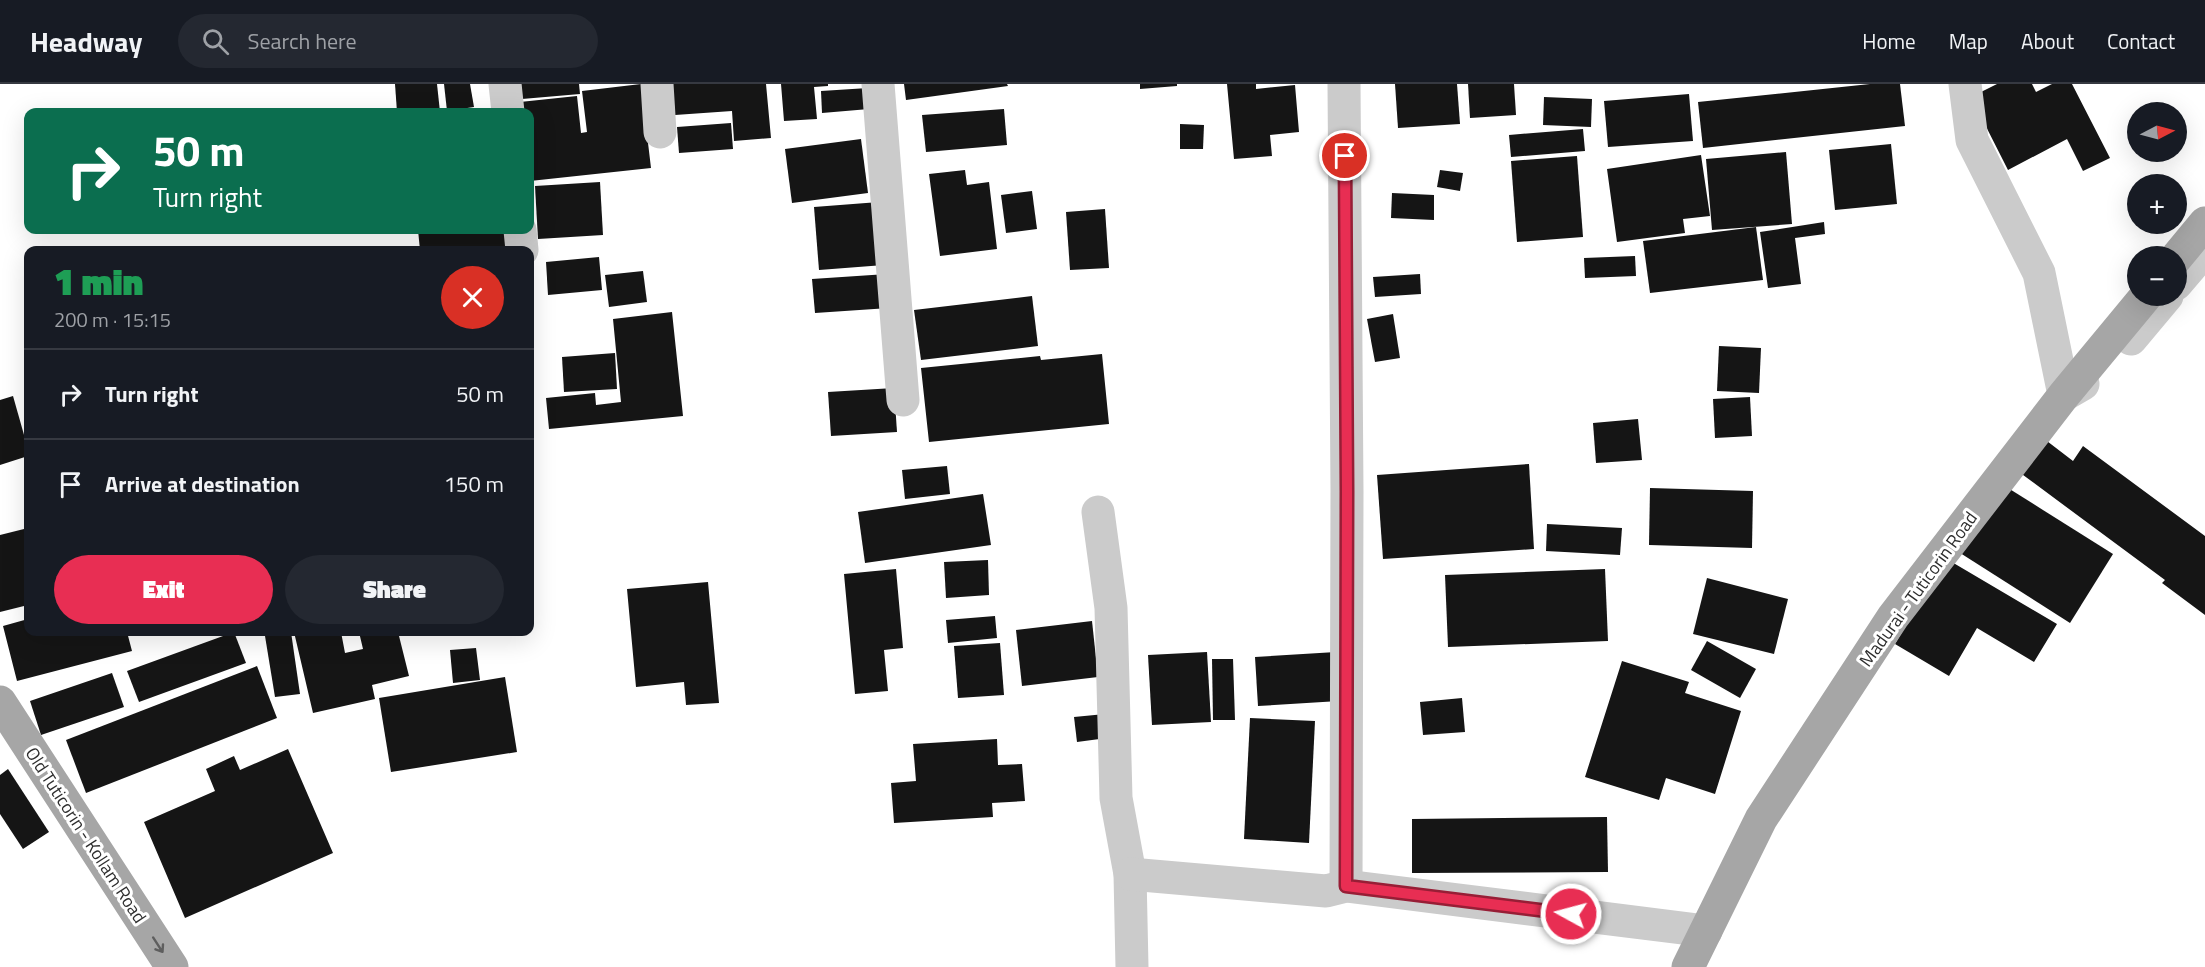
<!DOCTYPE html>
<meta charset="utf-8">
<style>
:root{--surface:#171b24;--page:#242831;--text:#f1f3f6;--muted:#9ea1a6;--line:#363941;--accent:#e82e53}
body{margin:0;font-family:"Titillium Web",sans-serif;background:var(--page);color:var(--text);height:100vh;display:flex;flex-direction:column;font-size:22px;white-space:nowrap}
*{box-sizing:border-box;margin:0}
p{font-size:20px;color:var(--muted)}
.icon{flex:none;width:33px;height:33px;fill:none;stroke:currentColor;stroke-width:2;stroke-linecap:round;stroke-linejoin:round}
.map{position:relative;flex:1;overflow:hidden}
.panel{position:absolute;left:24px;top:162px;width:510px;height:390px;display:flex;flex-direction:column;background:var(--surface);border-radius:12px;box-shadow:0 6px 24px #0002}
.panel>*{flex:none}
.top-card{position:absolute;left:24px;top:24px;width:510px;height:126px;border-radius:12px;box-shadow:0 6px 24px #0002;background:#0b6e4f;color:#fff;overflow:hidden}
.needle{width:39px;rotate:84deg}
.controls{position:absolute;left:2127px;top:18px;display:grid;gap:12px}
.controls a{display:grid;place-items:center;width:60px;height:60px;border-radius:50%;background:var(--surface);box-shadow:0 6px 24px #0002;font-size:30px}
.pin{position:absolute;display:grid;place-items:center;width:51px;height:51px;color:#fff;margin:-26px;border:3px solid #fff;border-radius:50%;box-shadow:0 2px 6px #0007}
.me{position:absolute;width:66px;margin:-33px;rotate:277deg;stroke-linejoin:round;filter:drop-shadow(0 0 4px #0008)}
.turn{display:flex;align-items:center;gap:21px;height:126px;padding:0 30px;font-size:27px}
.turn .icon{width:78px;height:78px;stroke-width:2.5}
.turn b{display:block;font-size:42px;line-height:51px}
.round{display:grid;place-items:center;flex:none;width:63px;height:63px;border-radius:32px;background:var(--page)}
.summary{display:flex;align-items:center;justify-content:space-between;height:102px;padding:0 30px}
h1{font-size:36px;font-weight:800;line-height:45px;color:#1e9e55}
.cta{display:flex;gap:12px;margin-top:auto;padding:12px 30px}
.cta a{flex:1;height:69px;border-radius:36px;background:var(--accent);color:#fff;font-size:24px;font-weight:800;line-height:69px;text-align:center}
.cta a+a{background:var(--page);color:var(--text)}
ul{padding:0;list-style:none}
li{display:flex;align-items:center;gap:18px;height:90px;padding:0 30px;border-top:2px solid var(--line)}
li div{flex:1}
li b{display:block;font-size:22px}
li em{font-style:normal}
header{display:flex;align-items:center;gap:36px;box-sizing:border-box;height:84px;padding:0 30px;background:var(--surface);border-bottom:2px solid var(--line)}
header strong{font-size:28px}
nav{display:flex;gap:33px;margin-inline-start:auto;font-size:21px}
.search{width:420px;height:54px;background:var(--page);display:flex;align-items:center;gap:15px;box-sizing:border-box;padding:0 21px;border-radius:33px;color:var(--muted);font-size:22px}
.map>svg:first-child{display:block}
</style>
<header>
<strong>Headway</strong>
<div class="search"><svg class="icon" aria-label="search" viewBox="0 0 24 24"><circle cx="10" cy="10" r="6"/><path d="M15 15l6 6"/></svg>Search here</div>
<nav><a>Home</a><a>Map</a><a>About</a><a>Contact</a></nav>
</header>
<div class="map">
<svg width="2205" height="883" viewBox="0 0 2205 883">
<rect width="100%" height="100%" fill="#fff"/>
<!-- building -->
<g fill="#151515">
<path d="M395 0H437L440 28H397Z"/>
<path d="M444 0H470L474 23 447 27Z"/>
<path d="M521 0H579L580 10 522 15Z"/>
<path d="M641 0 651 84 530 97V28H521L520 18 577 12 581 49 587 48 582 7Z"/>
<path d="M672 0H766L771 54 734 57 732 27 675 31Z"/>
<path d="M781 0H828V2L814 3 817 35 784 37Z"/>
<path d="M904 0H1007L1008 2 906 16Z"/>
<path d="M1140 0H1177V2L1140 5Z"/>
<path d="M1227 0H1256V5L1295 1 1299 48 1270 51 1272 72 1234 75Z"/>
<path d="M1395 0H1457L1460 40 1398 44Z"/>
<path d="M1468 0H1514L1516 31 1470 34Z"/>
<path d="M1870 0H1900L1905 42 1703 64 1698 18Z"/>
<path d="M1997 0H2032L2036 8 2052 0H2072L2110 74 2083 87 2067 55 2008 86 1971 13Z"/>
<path d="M868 4 869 25 822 29 821 7Z"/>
<path d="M1689 10 1693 57 1608 63 1604 17Z"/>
<path d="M1544 13 1592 15 1591 43 1543 41Z"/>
<path d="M1004 25 1007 61 926 68 922 31Z"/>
<path d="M731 39 733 65 679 69 677 43Z"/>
<path d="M1180 40 1204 41 1203 65H1180Z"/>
<path d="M1583 45 1585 67 1511 73 1509 51Z"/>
<path d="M861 55 868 109 792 119 785 65Z"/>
<path d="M1891 60 1897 120 1835 126 1829 66Z"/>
<path d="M1786 68 1792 140 1712 146 1706 75Z"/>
<path d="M1701 71 1710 132 1683 135 1685 149 1617 158 1607 85Z"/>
<path d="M1577 72 1583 153 1517 158 1511 77Z"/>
<path d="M965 86 967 101 989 98 997 165 940 172 929 90Z"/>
<path d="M1440 86 1463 89 1460 107 1437 103Z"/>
<path d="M600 98 603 151 538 155 535 102Z"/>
<path d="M1032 107 1037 145 1006 149 1001 111Z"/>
<path d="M1392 109 1434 111V136L1391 134Z"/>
<path d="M879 118 884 181 819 186 814 123Z"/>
<path d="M1105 125 1109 184 1070 186 1066 128Z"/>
<path d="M1824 138 1825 150 1795 154 1801 200 1768 204 1760 148Z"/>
<path d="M1756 143 1763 196 1650 209 1643 157Z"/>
<path d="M418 146H509L510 166H420Z"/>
<path d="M1635 172 1636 192 1585 194 1584 174Z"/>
<path d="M599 173 602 206 548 211 546 178Z"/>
<path d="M643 187 647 218 609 223 605 191Z"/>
<path d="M887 190 889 224 815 229 812 195Z"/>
<path d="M1420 190 1421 210 1375 213 1373 193Z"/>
<path d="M1032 212 1038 262 921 276 914 226Z"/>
<path d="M672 228 683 332 549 345 546 314 595 309 596 321 621 318 613 235Z"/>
<path d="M1393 230 1400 274 1375 278 1367 235Z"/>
<path d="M1719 262 1761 264 1759 309 1717 307Z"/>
<path d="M615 269 617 305 564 308 562 273Z"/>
<path d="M1102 270 1109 340 929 358 921 284 1040 272 1041 276Z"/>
<path d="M894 304 897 348 831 352 828 308Z"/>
<path d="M13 312 28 365V372L0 381V316Z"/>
<path d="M1750 313 1752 352 1715 354 1713 315Z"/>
<path d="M1638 335 1642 376 1596 379 1593 339Z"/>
<path d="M2043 354 2073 377 2083 362 2205 452V531L2162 499 2165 496 2019 388Z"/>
<path d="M1529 380 1534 465 1383 475 1377 391Z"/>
<path d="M947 382 950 410 905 415 902 386Z"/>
<path d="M2000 399 2113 470 2070 539 1957 467Z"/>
<path d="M1650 404 1753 407 1752 464 1649 461Z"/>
<path d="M983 410 991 461 865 479 858 428Z"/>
<path d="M1547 440 1622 444 1620 471 1546 467Z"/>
<path d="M28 444V521L0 528V451Z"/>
<path d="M1945 474 2057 540 2034 578 1977 544 1949 592 1895 560Z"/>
<path d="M988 476 989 511 946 514 944 478Z"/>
<path d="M896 485 903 564 884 566 888 607 855 610 844 490Z"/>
<path d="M1605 485 1608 557 1448 563 1445 491Z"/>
<path d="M1707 494 1788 515 1774 570 1693 550Z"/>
<path d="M708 498 719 619 686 621 684 598 636 603 627 505Z"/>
<path d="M995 532 997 554 948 559 946 536Z"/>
<path d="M28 535V548H127L132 567 17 597 3 542Z"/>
<path d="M1092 537 1098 593 1022 602 1016 546Z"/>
<path d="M234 548 246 579 139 618 127 587Z"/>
<path d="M291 548 300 610 275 613 265 552Z"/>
<path d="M294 548H341L345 569 363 565 359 548H398L409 592 372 601 375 615 313 629Z"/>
<path d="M1707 557 1756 585 1740 614 1691 586Z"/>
<path d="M1000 559 1004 611 958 614 954 562Z"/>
<path d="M476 564 480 596 453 599 450 566Z"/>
<path d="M1207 568 1211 638 1152 641 1148 571Z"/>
<path d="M1336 568 1339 617 1258 622 1255 573Z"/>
<path d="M1212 575H1233L1235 636H1213Z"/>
<path d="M1622 577 1689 598 1685 609 1741 627 1715 710 1666 694 1659 716 1585 693Z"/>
<path d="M257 582 277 634 86 709 66 656Z"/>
<path d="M112 589 124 623 41 651 30 617Z"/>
<path d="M505 593 517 668 391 688 379 614Z"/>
<path d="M1462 614 1465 648 1423 651 1420 618Z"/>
<path d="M1105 630 1107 654 1077 658 1074 633Z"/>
<path d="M1250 634 1315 637 1309 759 1244 755Z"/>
<path d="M997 655 998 681 1022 680 1025 717 992 719 993 733 894 739 891 699 916 697 913 660Z"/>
<path d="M288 665 333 769 185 834 144 738 215 707 206 685 234 672 240 686Z"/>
<path d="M8 685 49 748 23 765 0 730V691Z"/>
<path d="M1607 733 1608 788 1412 789V735Z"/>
</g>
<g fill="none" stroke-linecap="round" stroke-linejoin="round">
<!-- minor -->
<g stroke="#cbcbcb" stroke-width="33">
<path d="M505 0 508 28"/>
<path d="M657 0 660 48"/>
<path d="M878 0 903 316"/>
<path d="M1344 0 1347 407 1346 802"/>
<path d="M1965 0 1972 56 2039 189 2064 311 2083 300"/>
<path d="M520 146 522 166"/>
<path d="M2176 200 2205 166"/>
<path d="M2131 255 2167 212"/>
<path d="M1098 428 1111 524 1116 714 1130 790 1132 883"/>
<path d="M1130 790 1326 807 1346 802 1706 847"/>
</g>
<!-- major -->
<g stroke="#a6a6a6" stroke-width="33">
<path d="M2176 174 2205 139"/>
<path d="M0 618 172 883"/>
<path d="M1688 883 1761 735 1893 533 2064 311 2146 212"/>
</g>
</g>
<!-- one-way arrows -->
<defs><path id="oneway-shaft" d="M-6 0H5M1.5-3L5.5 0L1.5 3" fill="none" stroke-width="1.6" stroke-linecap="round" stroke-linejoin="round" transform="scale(1.5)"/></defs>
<use stroke="#5e5e5e" href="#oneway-shaft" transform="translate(158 861) rotate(57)"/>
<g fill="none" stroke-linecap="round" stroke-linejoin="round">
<defs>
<path id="route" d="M1345 72 1347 407 1346 802 1571 830"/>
</defs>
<!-- route casing -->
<use href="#route" stroke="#971e36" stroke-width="15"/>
<!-- route -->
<use href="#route" stroke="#e82e53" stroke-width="10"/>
</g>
<g text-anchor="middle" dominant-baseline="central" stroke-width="6" stroke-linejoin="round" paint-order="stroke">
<!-- street labels -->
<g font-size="18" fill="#2e2e2e" stroke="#fff">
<text transform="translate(1918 505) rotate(-54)">Madurai - Tuticorin Road</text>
<text transform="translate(86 751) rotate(57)">Old Tuticorin - Kollam Road</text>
</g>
</g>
</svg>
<div class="controls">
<a><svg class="needle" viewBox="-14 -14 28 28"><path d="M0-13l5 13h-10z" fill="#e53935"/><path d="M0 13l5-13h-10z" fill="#9ea1a6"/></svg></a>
<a>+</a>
<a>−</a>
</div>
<div class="pin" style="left:1345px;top:72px;background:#d93025"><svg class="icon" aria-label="arrive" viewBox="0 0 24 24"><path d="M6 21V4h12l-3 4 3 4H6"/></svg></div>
<svg class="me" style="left:1571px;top:830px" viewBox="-20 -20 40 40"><circle r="17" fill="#e82e53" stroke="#fff" stroke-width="3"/><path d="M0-11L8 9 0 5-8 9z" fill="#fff"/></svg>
<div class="top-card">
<div class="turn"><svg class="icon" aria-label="right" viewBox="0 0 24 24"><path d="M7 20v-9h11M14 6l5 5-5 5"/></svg><div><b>50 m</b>Turn right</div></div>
</div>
<section class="panel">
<div class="summary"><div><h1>1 min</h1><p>200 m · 15:15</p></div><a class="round" style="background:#d93025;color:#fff"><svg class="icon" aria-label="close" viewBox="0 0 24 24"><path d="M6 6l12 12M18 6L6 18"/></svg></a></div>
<ul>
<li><svg class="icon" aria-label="right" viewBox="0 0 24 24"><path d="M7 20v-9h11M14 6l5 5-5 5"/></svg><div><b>Turn right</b></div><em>50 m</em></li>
<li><svg class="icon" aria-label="arrive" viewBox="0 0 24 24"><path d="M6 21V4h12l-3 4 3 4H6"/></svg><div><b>Arrive at destination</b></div><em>150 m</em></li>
</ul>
<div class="cta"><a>Exit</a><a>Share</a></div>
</section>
</div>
